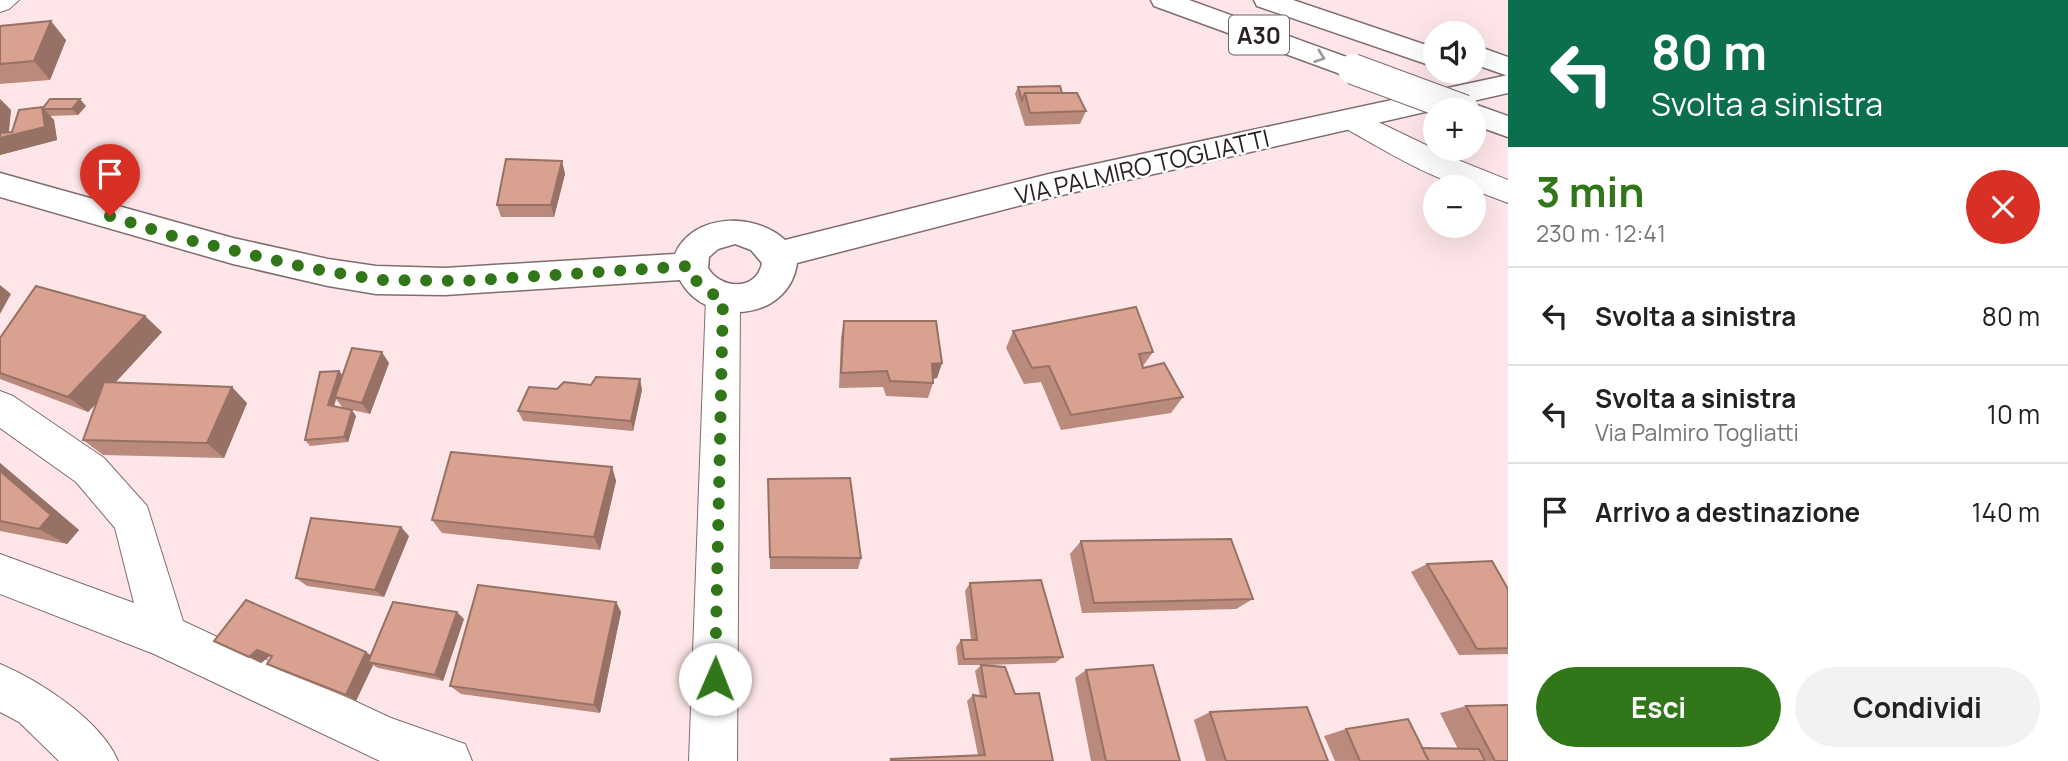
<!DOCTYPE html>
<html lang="it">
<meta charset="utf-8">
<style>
:root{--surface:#fff;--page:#f2f2f2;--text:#222;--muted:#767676;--line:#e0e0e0;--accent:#317618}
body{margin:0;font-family:Manrope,sans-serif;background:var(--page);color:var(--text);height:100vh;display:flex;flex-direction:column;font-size:26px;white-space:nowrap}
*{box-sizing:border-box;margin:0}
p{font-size:23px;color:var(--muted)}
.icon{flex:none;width:38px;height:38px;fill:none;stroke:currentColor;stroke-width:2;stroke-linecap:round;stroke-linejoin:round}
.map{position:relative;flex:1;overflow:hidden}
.side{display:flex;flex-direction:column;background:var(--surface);width:560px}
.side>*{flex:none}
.guide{background:#0b6e4f;color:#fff;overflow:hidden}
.controls{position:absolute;left:1423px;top:21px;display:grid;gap:14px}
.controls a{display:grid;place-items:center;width:63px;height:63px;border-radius:50%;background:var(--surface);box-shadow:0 7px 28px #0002;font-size:35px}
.pin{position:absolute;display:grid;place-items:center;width:60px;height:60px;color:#fff;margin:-72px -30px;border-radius:50% 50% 50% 0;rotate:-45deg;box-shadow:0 0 7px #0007}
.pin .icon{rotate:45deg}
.me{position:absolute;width:77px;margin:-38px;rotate:1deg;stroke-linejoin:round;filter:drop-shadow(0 0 5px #0008)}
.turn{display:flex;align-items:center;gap:24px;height:147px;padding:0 28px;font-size:32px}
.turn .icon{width:91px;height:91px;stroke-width:2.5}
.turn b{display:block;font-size:49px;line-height:60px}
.round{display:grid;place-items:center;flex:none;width:74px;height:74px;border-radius:37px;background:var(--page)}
.summary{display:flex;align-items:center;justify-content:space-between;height:119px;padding:0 28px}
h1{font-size:42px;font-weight:700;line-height:52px;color:var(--accent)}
.action{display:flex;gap:14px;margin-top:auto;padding:14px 28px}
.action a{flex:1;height:80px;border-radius:42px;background:var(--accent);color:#fff;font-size:28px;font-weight:700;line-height:80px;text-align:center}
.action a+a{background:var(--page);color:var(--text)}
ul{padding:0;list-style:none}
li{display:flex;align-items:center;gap:21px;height:98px;padding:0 28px;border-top:2px solid var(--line)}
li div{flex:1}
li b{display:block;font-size:26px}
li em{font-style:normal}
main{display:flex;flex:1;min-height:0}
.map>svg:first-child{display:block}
</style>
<main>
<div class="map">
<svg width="1508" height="761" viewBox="0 0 1508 761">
<rect width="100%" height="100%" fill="#fee6e8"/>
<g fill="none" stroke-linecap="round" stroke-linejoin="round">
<defs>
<g id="minor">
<path d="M0 0H19L9 9 0 12Z"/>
<path d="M1351 109 1453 158 1508 180V203L1474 190V187C1442 187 1371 142 1341 126L1336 119 1341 112Z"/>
<path d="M723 285 735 288 740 298 737 761H689L706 298 711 288Z"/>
<path d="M0 391 13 396 104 458 147 506 183 621 391 718 465 744 472 761H380L154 654 0 594V554L134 603 115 528 76 482 0 428Z"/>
<path d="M0 664C40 681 101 720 118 761H59L19 722 0 712Z"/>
</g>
<path id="secondary" d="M1508 75V93L1049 198 797 263C789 322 705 328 680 280L445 295 376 294 328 286 233 264 0 197V173L233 238 328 259 376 266 445 268 675 254C693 213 755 212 785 240L1049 174ZM735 244 751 250 762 263C757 291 721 290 708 268L709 257 718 249Z"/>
<g id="motorway">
<path d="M1151 0H1189L1363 63 1368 69 1363 75 1353 78 1343 75 1154 6Z"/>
<path d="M1254 0H1293L1435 48V67L1257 6Z"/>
<path d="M1474 45 1508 57V76L1474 64Z"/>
<path d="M1474 104 1508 116V137L1474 125V110H1461Z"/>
</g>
</defs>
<!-- minor casing -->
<use href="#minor" stroke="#816c6e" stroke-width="2"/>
<!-- secondary casing -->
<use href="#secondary" stroke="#816c6e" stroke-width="3"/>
<!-- motorway casing -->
<use href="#motorway" stroke="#816c6e" stroke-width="3"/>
<!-- minor -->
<use href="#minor" fill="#fff" fill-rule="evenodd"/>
<!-- secondary -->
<use href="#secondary" fill="#fff" fill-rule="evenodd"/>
<!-- motorway -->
<use href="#motorway" fill="#fff" fill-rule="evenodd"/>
<defs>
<path id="motorway-bridge" d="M1353 69 1464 110"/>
</defs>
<!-- motorway-bridge casing -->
<use href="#motorway-bridge" stroke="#816c6e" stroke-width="32" stroke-linecap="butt"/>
<!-- motorway-bridge -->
<use href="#motorway-bridge" stroke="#fff" stroke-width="30"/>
</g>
<!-- wall -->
<g fill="#ba8a7c">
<path d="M0 26 66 40 50 80 0 84Z"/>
<path d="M1018 87 1062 93 1086 111 1080 124 1025 126 1015 94Z"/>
<path d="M0 99 11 110 9 132H12L43 108 86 106 78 115 50 116 54 120 57 140 0 155Z"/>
<path d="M562 161 565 174 554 217H501L497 205Z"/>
<path d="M844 321 942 363 937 378 933 379V383L928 398 886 396 883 387 839 388 841 337Z"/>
<path d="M1013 331 1153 352 1143 366V368L1183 397 1171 413 1061 430 1041 382 1024 384 1006 348Z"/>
<path d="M162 332 115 383 247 403 224 458 103 455 83 440 97 403 88 412 0 379V338Z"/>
<path d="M389 363 370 414 343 408 336 399 334 407 356 416 348 442 310 446 305 440 339 371 342 375Z"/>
<path d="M640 379 642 390 633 431 523 421 518 411 557 389Z"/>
<path d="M0 463 79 530 67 544 0 531Z"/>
<path d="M612 467 616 481 600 550 442 533 432 520Z"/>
<path d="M768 479 861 558 858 569H770Z"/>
<path d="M409 536 384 597 307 586 296 578Z"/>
<path d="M1081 541 1253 599 1236 609 1082 613 1070 554Z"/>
<path d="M1427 564 1508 589V654L1459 655 1411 572Z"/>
<path d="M970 583 1063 657 1055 663 984 665 1015 694 1053 761H889L891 759 978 755 967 701 973 695 980 696 975 671 981 665H958L956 647 961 640H971L965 591Z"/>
<path d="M616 602 621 612 600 713 461 694 450 686Z"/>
<path d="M464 619 443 681 378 668 373 665 356 701 279 670 267 664 272 657 270 656 261 663 214 641 371 655Z"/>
<path d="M1086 670 1180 761H1091L1075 678Z"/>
<path d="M1466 706 1508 761H1335L1324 736 1346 729 1422 748 1458 749 1440 713Z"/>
<path d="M1210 712 1328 761H1206L1194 720Z"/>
</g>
<!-- shaded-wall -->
<g fill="#977165">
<path d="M51 21 66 40 50 80 34 61Z"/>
<path d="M0 99 11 110 8 136 42 107 54 120 57 140 0 155Z"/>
<path d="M80 99 86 106 78 115 72 109Z"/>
<path d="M562 161 565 174 554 217 551 205Z"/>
<path d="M0 285 11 294 0 314Z"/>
<path d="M145 316 162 332 88 412 68 397Z"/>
<path d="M382 352 389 363 370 414 362 403Z"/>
<path d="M942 363 937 378 927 380 932 364Z"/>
<path d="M339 371 344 377 335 397 336 399 332 411 328 405Z"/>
<path d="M640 379 642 390 633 431 631 421Z"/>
<path d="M232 387 247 403 224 458 207 443Z"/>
<path d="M352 410 356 416 348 442 344 437Z"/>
<path d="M0 463 79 530 67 544 39 529 0 471Z"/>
<path d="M612 467 616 481 600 550 594 537Z"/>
<path d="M401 527 409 536 384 597 375 590Z"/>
<path d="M616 602 621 612 600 713 594 705Z"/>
<path d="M457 612 464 619 443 681 435 675Z"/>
<path d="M257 650 270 656 261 663 249 657Z"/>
<path d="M366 652 376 659 368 662 373 665 356 701 346 695Z"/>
</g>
<!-- building -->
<g fill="#d8a190" stroke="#977165" stroke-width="2">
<path d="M51 21 34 61 0 64V26Z"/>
<path d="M1060 86 1062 93H1025L1022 100 1018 87Z"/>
<path d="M1025 93H1077L1086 111 1030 113Z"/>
<path d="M50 99H80L72 109H44L43 108Z"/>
<path d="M42 107 45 127 0 138V133L12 132 19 110Z"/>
<path d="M506 159 562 161 551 205H497Z"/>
<path d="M36 286 145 316 68 397 0 373V338Z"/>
<path d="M1136 307 1153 352 1139 354 1143 368 1164 363 1183 397 1071 415 1049 366 1032 368 1013 331Z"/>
<path d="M844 321H936L942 363 932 364 933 383 890 381 887 371 841 373Z"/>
<path d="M352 348 382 352 362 403 335 397Z"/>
<path d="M339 371 328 405 352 410 344 437 305 440 320 372Z"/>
<path d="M596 377 640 379 631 421 518 411 529 387 557 389 564 382 591 385Z"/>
<path d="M104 382 232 387 207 443 83 440Z"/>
<path d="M451 452 612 467 594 537 432 520Z"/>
<path d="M0 471 51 515 39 529 0 521Z"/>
<path d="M850 478 861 558 770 557 768 479Z"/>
<path d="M311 518 401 527 375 590 296 578Z"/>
<path d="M1231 539 1253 599 1094 603 1081 541Z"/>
<path d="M1492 561 1508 589V648L1477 649 1427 564Z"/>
<path d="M1041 580 1063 657 964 659 961 640H977L970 583Z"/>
<path d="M478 585 616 602 594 705 450 686Z"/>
<path d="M246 600 366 652 346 695 267 664 272 656 257 650 249 657 214 641Z"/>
<path d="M393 602 457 612 435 675 368 662Z"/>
<path d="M981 665 1005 667 1015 694 1039 693 1053 761H892L891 759 985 755 973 695 986 697Z"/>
<path d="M1153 665 1180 761H1106L1086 670Z"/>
<path d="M1508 705V761H1495L1466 706Z"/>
<path d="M1307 707 1328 761H1226L1210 712Z"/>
<path d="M1408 719 1429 761H1360L1346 729Z"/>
<path d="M1422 748 1479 749 1485 761H1429Z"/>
</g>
<!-- one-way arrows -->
<defs><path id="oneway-chevron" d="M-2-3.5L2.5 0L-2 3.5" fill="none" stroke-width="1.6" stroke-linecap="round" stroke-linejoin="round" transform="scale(1.75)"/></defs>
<use stroke="#9f9b9c" href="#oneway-chevron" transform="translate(1320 57) rotate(20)"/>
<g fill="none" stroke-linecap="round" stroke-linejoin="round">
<!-- route -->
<path stroke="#317618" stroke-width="12" stroke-dasharray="0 21.6" d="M110 216 176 237 304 267 378 280 463 281 690 266C694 284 706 293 723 298L715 679"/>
</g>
<g text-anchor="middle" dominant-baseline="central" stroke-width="5" stroke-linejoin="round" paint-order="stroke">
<!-- shield labels -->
<rect fill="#fff" stroke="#696464" stroke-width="2" x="1229" y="15.5" width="60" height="39" rx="5"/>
<g font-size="23" font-weight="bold" fill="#292122">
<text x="1259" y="35">A30</text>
</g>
<!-- street labels -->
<g font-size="24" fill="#292122" stroke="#fff">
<text transform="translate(1142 166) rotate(-13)">VIA PALMIRO TOGLIATTI</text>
</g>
</g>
</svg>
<div class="controls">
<a><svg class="icon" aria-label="sound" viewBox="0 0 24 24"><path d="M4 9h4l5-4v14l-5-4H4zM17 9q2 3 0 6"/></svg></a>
<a>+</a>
<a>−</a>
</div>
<div class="pin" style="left:110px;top:216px;background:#d93025"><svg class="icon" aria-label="arrive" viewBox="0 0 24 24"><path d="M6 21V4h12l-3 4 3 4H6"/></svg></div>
<svg class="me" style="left:715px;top:679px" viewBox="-20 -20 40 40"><circle r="19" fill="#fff"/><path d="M0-13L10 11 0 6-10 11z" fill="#317618"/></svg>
</div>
<section class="side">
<div class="guide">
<div class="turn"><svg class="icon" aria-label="left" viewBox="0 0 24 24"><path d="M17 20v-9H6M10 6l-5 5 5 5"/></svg><div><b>80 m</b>Svolta a sinistra</div></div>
</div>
<div class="summary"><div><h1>3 min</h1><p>230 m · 12:41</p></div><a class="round" style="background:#d93025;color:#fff"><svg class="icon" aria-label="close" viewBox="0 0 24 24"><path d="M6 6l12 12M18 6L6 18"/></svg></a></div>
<ul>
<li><svg class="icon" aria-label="left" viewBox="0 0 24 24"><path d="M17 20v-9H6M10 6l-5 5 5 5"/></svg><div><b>Svolta a sinistra</b></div><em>80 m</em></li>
<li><svg class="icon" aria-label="left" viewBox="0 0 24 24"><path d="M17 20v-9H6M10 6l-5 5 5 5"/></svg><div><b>Svolta a sinistra</b><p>Via Palmiro Togliatti</p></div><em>10 m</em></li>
<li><svg class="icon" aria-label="arrive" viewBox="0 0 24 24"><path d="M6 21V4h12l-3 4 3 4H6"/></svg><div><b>Arrivo a destinazione</b></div><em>140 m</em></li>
</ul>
<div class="action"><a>Esci</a><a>Condividi</a></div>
</section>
</main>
